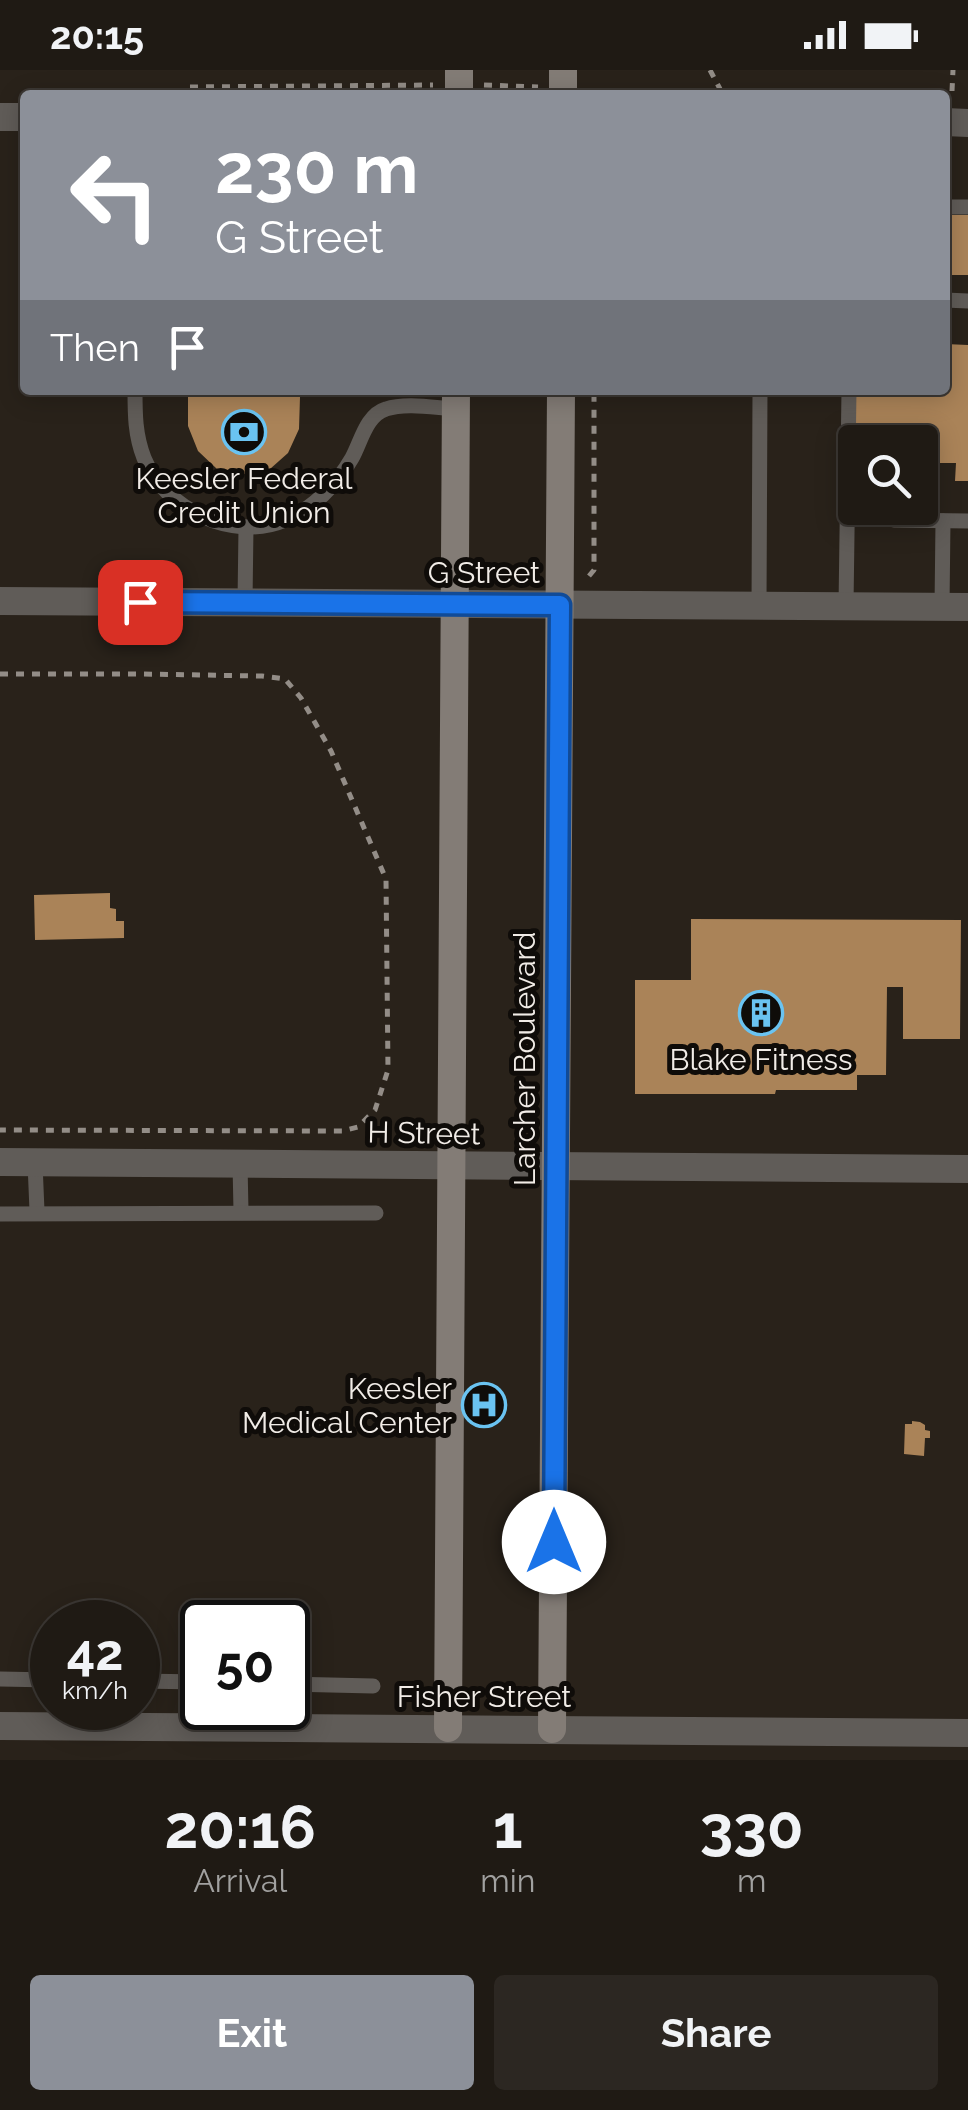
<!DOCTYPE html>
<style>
:root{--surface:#1f1a14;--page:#2c2722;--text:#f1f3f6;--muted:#a1a1a0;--line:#3c3834;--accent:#8c9099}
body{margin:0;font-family:Raleway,sans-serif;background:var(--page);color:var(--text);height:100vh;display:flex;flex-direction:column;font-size:38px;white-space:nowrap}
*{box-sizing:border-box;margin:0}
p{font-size:32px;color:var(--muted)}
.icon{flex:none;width:55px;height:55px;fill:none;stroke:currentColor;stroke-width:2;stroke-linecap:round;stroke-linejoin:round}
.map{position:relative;height:1690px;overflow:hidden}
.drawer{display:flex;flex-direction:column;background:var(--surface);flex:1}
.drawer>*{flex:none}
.hud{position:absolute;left:20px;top:20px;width:930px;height:305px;border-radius:10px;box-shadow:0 5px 25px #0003,0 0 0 2px var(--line);background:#8c9099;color:#fff;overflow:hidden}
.tools{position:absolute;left:838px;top:355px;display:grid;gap:20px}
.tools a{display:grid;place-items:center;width:100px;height:100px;border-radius:10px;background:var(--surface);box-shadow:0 5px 25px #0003,0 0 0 2px var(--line);font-size:50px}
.speed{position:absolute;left:30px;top:1530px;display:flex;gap:20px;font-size:50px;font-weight:700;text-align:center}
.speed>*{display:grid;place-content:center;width:130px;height:130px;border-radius:50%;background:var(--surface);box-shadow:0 5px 25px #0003,0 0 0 2px var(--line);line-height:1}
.speed small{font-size:25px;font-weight:400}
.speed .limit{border:5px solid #111;border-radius:15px;background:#fff;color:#111}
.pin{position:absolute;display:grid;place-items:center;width:85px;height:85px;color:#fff;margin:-42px;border-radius:20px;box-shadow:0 5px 15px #0006}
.me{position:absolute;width:110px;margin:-55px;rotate:0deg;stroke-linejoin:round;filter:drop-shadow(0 0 8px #0008)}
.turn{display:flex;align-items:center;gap:35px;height:210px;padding:0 30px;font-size:45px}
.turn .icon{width:130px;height:130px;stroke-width:2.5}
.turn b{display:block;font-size:70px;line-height:85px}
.then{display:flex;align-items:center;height:95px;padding:0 30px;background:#0003;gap:20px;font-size:38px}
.eta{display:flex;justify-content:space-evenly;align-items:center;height:170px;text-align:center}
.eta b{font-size:60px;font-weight:700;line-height:70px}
.action{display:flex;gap:20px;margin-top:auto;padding:20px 30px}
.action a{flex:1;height:115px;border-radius:10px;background:var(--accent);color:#fff;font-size:40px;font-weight:700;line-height:115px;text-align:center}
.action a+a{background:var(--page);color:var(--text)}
.status{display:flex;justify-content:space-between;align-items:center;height:70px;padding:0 50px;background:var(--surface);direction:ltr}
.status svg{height:28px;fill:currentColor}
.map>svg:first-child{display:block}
</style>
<div class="status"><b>20:15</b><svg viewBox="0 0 49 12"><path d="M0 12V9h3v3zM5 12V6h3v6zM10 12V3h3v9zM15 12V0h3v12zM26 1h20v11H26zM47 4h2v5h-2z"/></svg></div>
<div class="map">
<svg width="968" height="1690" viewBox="0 0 968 1690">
<rect width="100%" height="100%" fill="#29221a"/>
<!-- building -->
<g fill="#aa8358">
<rect x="945" y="145" width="23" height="60"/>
<path d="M945 274 968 275V411H955L956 393H920V372H856V320H945Z"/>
<path d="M179 320H308V327H300L299 359 288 383 270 399 240 405 217 399 198 381 188 356V326H179Z"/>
<path d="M110 823V838L116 839V851H124V868L35 870 34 825Z"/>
<path d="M691 849 961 850 960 969H903V917H887L886 1005H857V1020H776L775 1024H635V910H691Z"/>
<path d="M912 1351 920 1352 925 1355V1360L930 1361V1368H925L924 1386 904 1384 905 1354H912Z"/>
</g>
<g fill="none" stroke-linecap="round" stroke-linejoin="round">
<!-- path -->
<g stroke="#938d87" stroke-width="5" stroke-dasharray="8 8" stroke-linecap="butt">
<path d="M710 0 720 19"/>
<path d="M484 15 538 17"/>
<path d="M190 17 433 15"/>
<path d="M952 21 953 0"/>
<path d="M589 506 594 500V320"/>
<path d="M0 604H139L262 606 285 609 301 628 331 681 386 809 388 1000 375 1040 358 1057 342 1061 0 1060"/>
</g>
<!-- service -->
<g stroke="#605c58" stroke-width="15">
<path d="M945 137H968"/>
<path d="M945 230 968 231"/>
<path d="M135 320C135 344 135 365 144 388 165 440 233 472 285 450 313 439 337 414 352 388 361 372 366 345 386 339 406 332 436 338 456 339"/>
<path d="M894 450 968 451"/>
<path d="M245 532 246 457"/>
<path d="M759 536 760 320"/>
<path d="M846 536 849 320"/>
<path d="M942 537 943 451"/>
<path d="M35 1093 37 1141"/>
<path d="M240 1094 241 1141"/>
<path d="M0 1144 376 1143"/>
<path d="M0 1609 52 1610"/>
<path d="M138 1611 202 1612"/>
<path d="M288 1614 373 1616"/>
</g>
<!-- minor -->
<g stroke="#605c58" stroke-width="28">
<path d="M0 531 968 537"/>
<path d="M0 1092 968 1099"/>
</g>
<!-- tertiary -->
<g stroke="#605c58" stroke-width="28">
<path d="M0 47H25"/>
<path d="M945 52 968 53"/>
<path d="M0 1656 968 1663"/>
</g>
<!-- secondary -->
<g stroke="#837c76" stroke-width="28">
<path d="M459 0V25"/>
<path d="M563 25V0"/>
<path d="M448 1658 456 320"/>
<path d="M552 1659 561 320"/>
</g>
</g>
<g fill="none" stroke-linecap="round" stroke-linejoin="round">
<defs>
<path id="route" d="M140 532 560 535 554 1472"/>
</defs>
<!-- route casing -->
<use href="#route" stroke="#114b97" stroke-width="25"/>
<!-- route -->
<use href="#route" stroke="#1a73e8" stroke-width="18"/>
</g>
<!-- icons -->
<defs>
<symbol id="bank-ring" viewBox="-11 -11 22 22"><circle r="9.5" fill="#0f0c09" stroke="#6ac3f1" stroke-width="1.5"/><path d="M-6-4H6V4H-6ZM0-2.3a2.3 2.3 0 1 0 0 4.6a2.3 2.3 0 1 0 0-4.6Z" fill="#6ac3f1"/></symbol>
<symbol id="building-ring" viewBox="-11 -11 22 22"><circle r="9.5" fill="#0f0c09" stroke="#6ac3f1" stroke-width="1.5"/><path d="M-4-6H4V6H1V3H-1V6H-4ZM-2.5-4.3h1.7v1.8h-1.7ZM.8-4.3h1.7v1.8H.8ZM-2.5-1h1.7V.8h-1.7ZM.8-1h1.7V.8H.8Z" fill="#6ac3f1"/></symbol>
<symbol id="hospital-ring" viewBox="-11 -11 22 22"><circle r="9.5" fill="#0f0c09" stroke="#6ac3f1" stroke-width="1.5"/><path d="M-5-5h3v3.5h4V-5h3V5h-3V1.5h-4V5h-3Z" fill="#6ac3f1"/></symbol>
</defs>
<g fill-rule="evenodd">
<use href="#bank-ring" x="219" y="337" width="50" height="50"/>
<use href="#building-ring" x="736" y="918" width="50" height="50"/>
<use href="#hospital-ring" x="459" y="1310" width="50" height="50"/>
</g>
<g text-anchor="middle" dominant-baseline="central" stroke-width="10" stroke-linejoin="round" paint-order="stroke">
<!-- poi labels -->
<g font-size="30" fill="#f1ece7" stroke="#0f0c09">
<text x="244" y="408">Keesler Federal<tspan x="244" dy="34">Credit Union</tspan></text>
<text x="761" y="989">Blake Fitness</text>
<text x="452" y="1318" text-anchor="end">Keesler<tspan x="452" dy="34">Medical Center</tspan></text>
</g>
<!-- street labels -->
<g font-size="30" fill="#f1ece7" stroke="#0f0c09">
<text x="484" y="502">G Street</text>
<text transform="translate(524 989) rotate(-90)">Larcher Boulevard</text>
<text transform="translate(424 1063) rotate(1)">H Street</text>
<text x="484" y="1626">Fisher Street</text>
</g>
</g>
</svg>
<div class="tools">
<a><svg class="icon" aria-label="search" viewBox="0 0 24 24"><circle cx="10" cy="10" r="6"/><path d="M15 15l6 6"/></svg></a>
</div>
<div class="speed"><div>42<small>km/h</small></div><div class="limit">50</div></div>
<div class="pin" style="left:140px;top:532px;background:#d93025"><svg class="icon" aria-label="arrive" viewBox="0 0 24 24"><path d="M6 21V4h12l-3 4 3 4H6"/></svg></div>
<svg class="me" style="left:554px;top:1472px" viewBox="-20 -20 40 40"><circle r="19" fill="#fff"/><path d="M0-13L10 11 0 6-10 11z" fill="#1a73e8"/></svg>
<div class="hud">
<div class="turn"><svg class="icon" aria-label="left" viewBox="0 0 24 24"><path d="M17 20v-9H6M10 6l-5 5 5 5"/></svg><div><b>230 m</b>G Street</div></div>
<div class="then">Then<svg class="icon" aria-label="arrive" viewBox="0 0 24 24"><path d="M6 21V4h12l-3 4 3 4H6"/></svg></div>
</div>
</div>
<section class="drawer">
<div class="eta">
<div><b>20:16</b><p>Arrival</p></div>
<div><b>1</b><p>min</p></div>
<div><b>330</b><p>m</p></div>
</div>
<div class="action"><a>Exit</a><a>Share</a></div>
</section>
